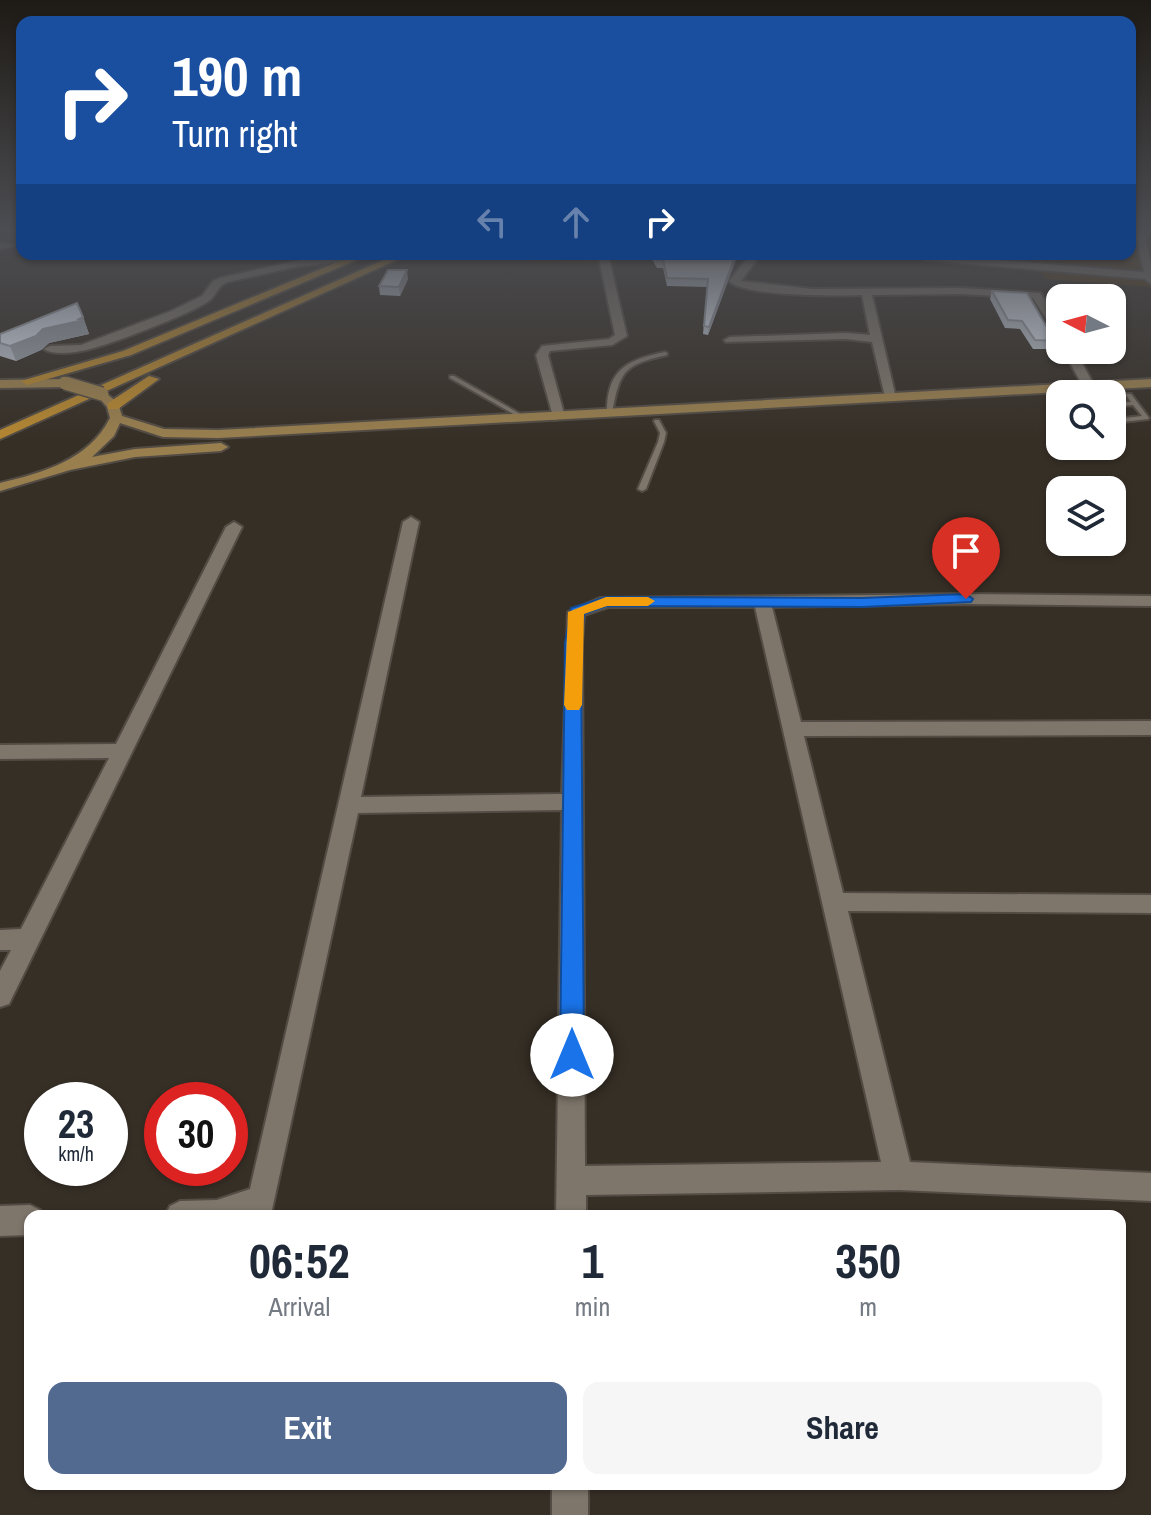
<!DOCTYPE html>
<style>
:root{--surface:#fff;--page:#f6f6f7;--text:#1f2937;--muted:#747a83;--accent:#526990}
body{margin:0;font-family:"Archivo Narrow",sans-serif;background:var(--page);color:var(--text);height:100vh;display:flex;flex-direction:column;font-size:30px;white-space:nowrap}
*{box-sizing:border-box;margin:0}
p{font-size:26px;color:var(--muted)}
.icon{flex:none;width:44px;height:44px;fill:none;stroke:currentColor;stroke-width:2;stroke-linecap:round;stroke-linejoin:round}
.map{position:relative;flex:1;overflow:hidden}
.drawer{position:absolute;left:24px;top:1210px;width:1102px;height:280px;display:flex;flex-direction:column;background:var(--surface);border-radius:16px;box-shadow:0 2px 6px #0004}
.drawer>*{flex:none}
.guide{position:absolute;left:16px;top:16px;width:1120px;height:244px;border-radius:16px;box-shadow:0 2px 6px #0004;background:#1a4fa0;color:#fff;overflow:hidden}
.needle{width:52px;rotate:276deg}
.controls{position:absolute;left:1046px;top:284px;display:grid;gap:16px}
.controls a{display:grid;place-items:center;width:80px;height:80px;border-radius:16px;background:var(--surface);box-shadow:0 2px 6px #0004;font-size:40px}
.speed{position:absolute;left:24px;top:1082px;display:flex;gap:16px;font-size:40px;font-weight:700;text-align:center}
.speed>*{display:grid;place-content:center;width:104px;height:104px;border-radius:50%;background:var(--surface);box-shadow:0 2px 6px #0004;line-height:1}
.speed small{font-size:20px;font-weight:400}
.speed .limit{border:12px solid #d22;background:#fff;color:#111}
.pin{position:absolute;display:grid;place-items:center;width:68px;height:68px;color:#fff;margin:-82px -34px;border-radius:50% 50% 50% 0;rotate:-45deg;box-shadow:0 0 8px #0007}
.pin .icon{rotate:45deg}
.me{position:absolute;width:88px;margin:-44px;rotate:0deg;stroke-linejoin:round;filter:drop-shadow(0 0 6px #0008)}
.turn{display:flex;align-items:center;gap:28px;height:168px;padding:0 24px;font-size:36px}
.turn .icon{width:104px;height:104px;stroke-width:2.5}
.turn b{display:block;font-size:56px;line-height:68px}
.lanes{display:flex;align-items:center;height:76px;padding:0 24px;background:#0003;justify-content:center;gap:40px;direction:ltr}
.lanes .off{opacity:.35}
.eta{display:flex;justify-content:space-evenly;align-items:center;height:136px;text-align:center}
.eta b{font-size:48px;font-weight:700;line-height:56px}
.primary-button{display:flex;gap:16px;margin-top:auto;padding:16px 24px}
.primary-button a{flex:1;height:92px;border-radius:16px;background:var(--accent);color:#fff;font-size:32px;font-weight:700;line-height:92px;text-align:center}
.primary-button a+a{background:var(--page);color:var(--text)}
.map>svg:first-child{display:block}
</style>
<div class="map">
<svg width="1151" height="1515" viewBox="0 0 1151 1515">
<rect width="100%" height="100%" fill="#362f26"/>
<!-- green -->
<g fill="#533911">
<path d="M1130 230H1151V287L1045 279 1031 254H1130Z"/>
<path d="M470 254H674L657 260 616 259 615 264 480 259Z"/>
</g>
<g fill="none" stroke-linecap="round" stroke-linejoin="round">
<defs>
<g id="service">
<path d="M665 352 667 353V355C624 365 620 370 612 414L607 415C606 371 625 360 665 352Z"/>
<path d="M450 376H454L529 419 524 420 450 378Z"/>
<path d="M1127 394H1131L1149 418 1148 419 1123 422 1112 418V414L1124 418 1142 416 1133 405 1112 407V403L1131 402 1126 395Z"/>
<path d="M655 420H659L666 433 664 442 646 489 642 491 638 489 658 442 660 433 654 421Z"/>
</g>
<g id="minor">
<path d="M1134 230H1143L1151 262V284L1145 279 925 260 920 257 925 254 1144 272Z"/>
<path d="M0 243 17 245 0 249Z"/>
<path d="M598 254H608L627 336 612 345 550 351 548 355 565 417 554 420 536 355 542 346 609 339 615 335Z"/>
<path d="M751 254H761L741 281 812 289 961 288 1040 293 1060 322V335L1056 334 1033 298 961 294 872 295 896 398 886 401 872 342 846 339 726 342 724 340 730 337 846 333 870 335 862 295C836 296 745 297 729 281Z"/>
<path d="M350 256 353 261 300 266 227 282C218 286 217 294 210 300 196 312 100 349 81 351 70 353 53 355 44 349L50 346 81 345 171 311 202 296 213 281 220 278 300 260Z"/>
<path d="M1063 350H1075L1095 387 1093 390H1085Z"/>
<path d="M411 517 419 522 361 797 562 794 568 612 600 598 966 594 1151 596V606L966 604 772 607 801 722 1151 721V735L804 736 843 893 1151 895V913L848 911 910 1162 1151 1173V1201L899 1190 586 1195V1216H556L562 810 358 813 272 1210 258 1216H165L170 1206 180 1201 217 1200 250 1189 403 522ZM608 607H755L881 1162 585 1166 582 643 584 615Z"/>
<path d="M234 522 242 527 9 1004 0 1007V971L11 950H0V930L21 929 109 758 0 759V745L116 744 226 527Z"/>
<path d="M30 1205 40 1210 43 1216H30V1235L0 1236V1206Z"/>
<rect x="552" y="1484" width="36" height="31"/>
</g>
<g id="secondary">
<path d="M1151 379V387L218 438 163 437 120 423 114 436 92 457 135 449 221 443 228 447 221 451 135 457 70 470 0 491V483C42 473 89 460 110 418L107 407 96 394 102 390 118 403 122 416 164 429 218 430Z"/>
<path d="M0 380 65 379 71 383 65 387 0 388Z"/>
</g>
<g id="primary">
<path d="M357 254H371L131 355 27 385 21 381 123 351Z"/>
<path d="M397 254H410L0 439V430Z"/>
<path d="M149 376 159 379 118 409H108V403Z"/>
</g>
</defs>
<!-- service casing -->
<use href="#service" stroke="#534c44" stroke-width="4"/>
<!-- minor casing -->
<use href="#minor" stroke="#534c44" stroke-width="4"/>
<!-- secondary casing -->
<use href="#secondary" stroke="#534c44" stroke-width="4"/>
<!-- primary casing -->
<use href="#primary" stroke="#534c44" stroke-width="4"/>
<!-- service -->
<use href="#service" fill="#7e766b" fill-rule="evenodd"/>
<!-- minor -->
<use href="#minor" fill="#7e766b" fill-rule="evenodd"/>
<!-- secondary -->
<use href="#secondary" fill="#997f4e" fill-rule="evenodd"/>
<!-- primary -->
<use href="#primary" fill="#b58731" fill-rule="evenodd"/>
<defs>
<path id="secondary-bridge" d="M65 383 102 394"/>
</defs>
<!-- secondary-bridge casing -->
<use href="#secondary-bridge" stroke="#534c44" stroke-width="16" stroke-linecap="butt"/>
<!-- secondary-bridge -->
<use href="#secondary-bridge" stroke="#997f4e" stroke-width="13"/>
</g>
<!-- wall -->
<g fill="#bbc2cc">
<path d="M649 254H738L708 335 703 334 707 287 667 286 663 268H657Z"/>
<path d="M408 279 400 296 380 295 379 286Z"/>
<path d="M992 291 1055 341 1052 349H1033L1020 329 1005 328 990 299Z"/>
<path d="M83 317 89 334 49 343 41 350 16 361 0 356V334Z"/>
</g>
<!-- shaded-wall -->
<g fill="#989ea6">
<path d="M736 254H738L708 335 709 327Z"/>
<path d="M407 270 408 279 400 296 399 287Z"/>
<path d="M83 317 89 334 49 343 41 350 16 361 10 346 43 329Z"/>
</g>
<!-- building -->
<g fill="#d9e1ed" stroke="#989ea6" stroke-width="2">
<path d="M654 254H736L709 327 704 326 708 279 667 278 663 260H658Z"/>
<path d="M388 270H407L399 287 379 286Z"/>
<path d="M992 291 1027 293 1055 341 1035 340 1022 321 1008 320Z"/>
<path d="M77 303 83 317 79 319 84 320 43 329 36 336 10 346 0 343V334Z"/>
</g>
<!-- sky -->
<linearGradient id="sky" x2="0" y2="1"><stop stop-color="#1e1a15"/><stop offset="0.52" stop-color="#4c4d52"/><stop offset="1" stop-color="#4c4d52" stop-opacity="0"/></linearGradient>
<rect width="1151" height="442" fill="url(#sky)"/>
<!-- route -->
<path fill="#1a73e8" stroke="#114b97" stroke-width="2" d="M966 594 973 599 971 602 862 607 607 606 584 614 581 643 584 1055 580 1063 572 1066 563 1063 560 1055 565 643 571 608 606 597 862 598Z"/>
<!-- slow -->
<path fill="#f59e0b" d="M606 597H648L655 601 648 606H607L584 614 582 705 579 710H567L564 705 568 612Z"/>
</svg>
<div class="controls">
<a><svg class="needle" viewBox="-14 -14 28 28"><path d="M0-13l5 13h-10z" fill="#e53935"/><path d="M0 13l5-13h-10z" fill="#747a83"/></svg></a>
<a><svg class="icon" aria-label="search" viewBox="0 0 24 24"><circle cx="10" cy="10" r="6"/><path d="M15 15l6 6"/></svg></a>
<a><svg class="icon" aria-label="layers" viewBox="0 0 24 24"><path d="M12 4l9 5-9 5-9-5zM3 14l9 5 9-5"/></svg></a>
</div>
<div class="speed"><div>23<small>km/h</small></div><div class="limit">30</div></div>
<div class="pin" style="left:966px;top:599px;background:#d93025"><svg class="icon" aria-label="arrive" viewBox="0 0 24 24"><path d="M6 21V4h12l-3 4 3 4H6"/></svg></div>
<svg class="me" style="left:572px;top:1055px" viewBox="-20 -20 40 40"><circle r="19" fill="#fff"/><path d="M0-13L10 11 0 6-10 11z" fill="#1a73e8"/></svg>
<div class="guide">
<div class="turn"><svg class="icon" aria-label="right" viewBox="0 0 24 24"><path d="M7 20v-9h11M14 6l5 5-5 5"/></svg><div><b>190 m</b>Turn right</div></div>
<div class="lanes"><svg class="icon off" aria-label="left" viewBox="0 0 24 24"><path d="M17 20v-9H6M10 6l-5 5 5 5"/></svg><svg class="icon off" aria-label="ahead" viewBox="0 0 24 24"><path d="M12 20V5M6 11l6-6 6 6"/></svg><svg class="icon" aria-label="right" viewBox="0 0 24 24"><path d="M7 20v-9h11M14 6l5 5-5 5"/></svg></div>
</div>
<section class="drawer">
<div class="eta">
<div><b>06:52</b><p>Arrival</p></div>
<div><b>1</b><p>min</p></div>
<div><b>350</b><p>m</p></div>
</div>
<div class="primary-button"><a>Exit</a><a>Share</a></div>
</section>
</div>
